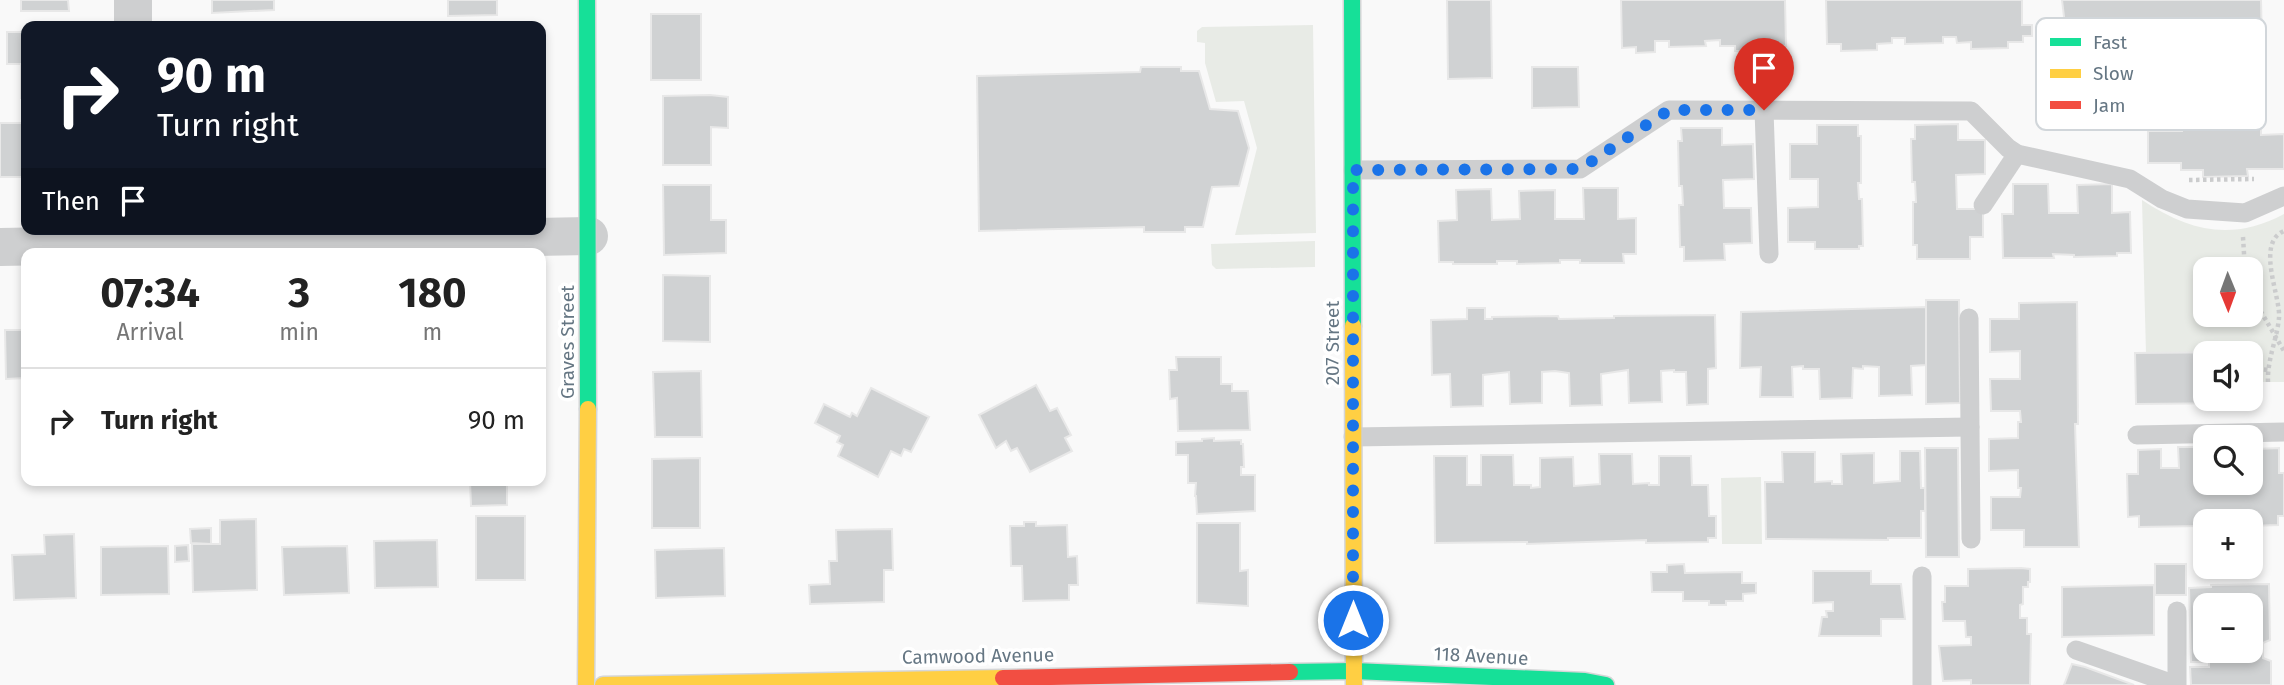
<!DOCTYPE html>
<meta charset="utf-8">
<style>
:root{--surface:#fff;--page:#f6f6f6;--text:#222;--muted:#767676;--line:#e0e0e0}
body{margin:0;font-family:"Fira Sans",sans-serif;background:var(--page);color:var(--text);height:100vh;display:flex;flex-direction:column;font-size:26px;white-space:nowrap}
*{box-sizing:border-box;margin:0}
p{font-size:23px;color:var(--muted)}
.icon{flex:none;width:38px;height:38px;fill:none;stroke:currentColor;stroke-width:2;stroke-linecap:round;stroke-linejoin:round}
.map{position:relative;flex:1;overflow:hidden}
.drawer{position:absolute;left:21px;top:248px;width:525px;height:238px;display:flex;flex-direction:column;background:var(--surface);border-radius:14px;box-shadow:0 4px 10px #0003}
.drawer>*{flex:none}
.guide{position:absolute;left:21px;top:21px;width:525px;height:214px;border-radius:14px;box-shadow:0 4px 10px #0003;background:#111827;color:#fff;overflow:hidden}
.needle{width:46px;rotate:179deg}
.fabs{position:absolute;left:2193px;top:257px;display:grid;gap:14px}
.fabs a{display:grid;place-items:center;width:70px;height:70px;border-radius:14px;background:var(--surface);box-shadow:0 4px 10px #0003;font-size:35px}
.pin{position:absolute;display:grid;place-items:center;width:60px;height:60px;color:#fff;margin:-72px -30px;border-radius:50% 50% 50% 0;rotate:-45deg;box-shadow:0 0 7px #0007}
.pin .icon{rotate:45deg}
.me{position:absolute;width:77px;margin:-38px;rotate:0deg;stroke-linejoin:round;filter:drop-shadow(0 0 5px #0008)}
.turn{display:flex;align-items:center;gap:24px;height:147px;padding:0 21px;font-size:32px}
.turn .icon{width:91px;height:91px;stroke-width:2.5}
.turn b{display:block;font-size:49px;line-height:60px}
.then{display:flex;align-items:center;height:66px;padding:0 21px;background:#0003;gap:14px;font-size:26px}
.eta{display:flex;justify-content:space-evenly;align-items:center;height:119px;text-align:center}
.eta b{font-size:42px;font-weight:700;line-height:49px}
ul{padding:0;list-style:none}
li{display:flex;align-items:center;gap:21px;height:105px;padding:0 21px;border-top:2px solid var(--line)}
li div{flex:1}
li b{display:block;font-size:26px}
li em{font-style:normal}
.map>svg:first-child{display:block}
</style>
<div class="map">
<svg width="2284" height="685" viewBox="0 0 2284 685">
<rect width="100%" height="100%" fill="#f9f9f9"/>
<!-- green -->
<g fill="#e8ebe6" fill-rule="evenodd">
<path d="M1313 25 1316 233 1235 235 1257 148 1244 101 1216 102 1205 63V43L1197 42V31L1202 27Z"/>
<path d="M2142 200C2189 231 2231 242 2284 214V382H2251L2250 354 2242 352 2146 353ZM2205 270H2250V315H2205Z"/>
<path d="M1315 241V267L1216 269 1212 265 1211 244Z"/>
<path d="M1761 477 1762 544H1722L1721 478Z"/>
</g>
<!-- building -->
<g fill="#d0d2d3" stroke="#e8e8e8" stroke-width="2" fill-rule="evenodd">
<path d="M21 0H68L69 11H21Z"/>
<path d="M212 0H274V10L212 13Z"/>
<path d="M448 0H497V15L448 16Z"/>
<path d="M1447 0H1491L1492 78 1448 79Z"/>
<path d="M1621 0H1785L1786 46H1771V51H1735V46H1720V40L1705 41 1706 46 1669 47V41H1655V52L1636 53V47L1622 48Z"/>
<path d="M1826 0H2022V25H2032V36H2023V42H2008V48L1971 49V42L1957 43 1956 37H1943V43L1905 44V38H1892V43L1877 44V50L1841 51V44H1827Z"/>
<path d="M2062 0H2261L2262 45 2210 46V40H2195V34L2181 35V40L2145 41V35H2131V41H2116V47H2080V42H2065V35L2055 36V25H2065Z"/>
<rect x="651" y="14" width="50" height="66"/>
<path d="M7 32H26V98H21V64H7Z"/>
<path d="M1141 67H1181V71H1199L1210 109 1238 111 1249 148 1239 186 1212 187 1203 227H1185V232H1144V227L979 231 977 76 1140 72Z"/>
<path d="M1532 67H1578L1579 107 1532 108Z"/>
<path d="M710 95 728 97V128L711 127V165H663V96Z"/>
<path d="M2261 111V135L2284 134V169H2247L2248 176 2203 177V170H2181V163H2148V131H2182V112Z"/>
<rect x="0" y="123" width="26" height="54"/>
<path d="M1958 124V140H1985V174L1956 175 1957 209H1983V237H1970V259H1917V245H1913V202H1916L1915 182H1912L1911 139H1915V125Z"/>
<path d="M1817 125H1858V136H1861V183H1858L1859 199H1862L1863 246H1859V249H1815V242H1788V208L1818 207V179H1790V144H1817Z"/>
<path d="M1681 128H1722V145L1753 144 1754 179 1723 180 1724 208H1751L1752 243 1724 244 1725 260 1684 261V247H1680L1679 205H1683L1682 186H1679L1678 141H1682Z"/>
<path d="M2013 184H2048L2049 213H2078L2077 185 2112 184V213L2130 212 2131 253H2117V256L2074 257V255L2053 254 2054 258H2003L2002 214H2013Z"/>
<path d="M663 185H711V220H726V253L664 255Z"/>
<path d="M1583 188H1618V219L1636 218V254H1623L1624 263H1580V260H1560V263L1517 264V261H1497V264H1453V262H1439L1438 221 1457 220 1456 190 1491 189 1492 220 1520 219 1519 191 1555 190V219H1584Z"/>
<path d="M663 275 710 276V342L663 341Z"/>
<path d="M1926 300H1959L1960 403 1926 404Z"/>
<path d="M2077 302 2078 424H2075L2079 547H2024V530H1991V497H2020L2021 488H2018V470L1989 471V439L2018 438V422H2021L2020 411H1991L1990 379H2020V351L1990 352V319H2019V303Z"/>
<path d="M1926 307V365L1911 366 1912 395 1879 396V367L1863 366V369L1853 368 1852 398 1820 399 1819 369H1803V366L1792 367 1793 397H1760L1761 367 1740 368 1741 312Z"/>
<path d="M1467 308H1485V319H1492V317L1558 316 1559 319 1614 318V316L1715 315 1716 368 1708 369V404L1687 405 1686 372H1674V370L1661 371 1662 402 1629 403 1628 370 1601 374 1602 405 1570 406 1569 373 1555 371 1542 372V403L1510 404 1509 372 1483 375V406L1451 407 1450 374 1432 375 1431 320 1467 319Z"/>
<path d="M5 330H26V378L6 379Z"/>
<path d="M2242 352V354H2205V399H2243V403L2136 404 2135 353Z"/>
<path d="M1176 357H1221V384H1232V391H1248L1250 430 1178 431 1177 398 1170 399 1169 370H1177Z"/>
<path d="M701 371 702 437H655L653 372Z"/>
<path d="M1036 385 1050 411 1057 408 1071 435 1065 438 1072 451 1030 472 1017 448 1011 451 1006 441 996 448 979 415Z"/>
<path d="M871 388 929 417 911 452 904 449 901 456 891 451 878 477 838 456 843 445 837 442 840 436 815 423 824 404 850 417 852 413 857 416Z"/>
<path d="M1214 438V441L1241 440V444H1243L1244 467H1241V475H1255V511L1197 514 1196 496H1195L1196 483H1188V455H1176V442L1202 441V439Z"/>
<path d="M2178 447H2201V474H2205V483H2250V467H2256V449L2279 448V473H2284V516H2278V525L2250 526V522H2217V516H2201V526L2139 527V516L2128 517 2127 474H2138V450L2161 449V468H2179Z"/>
<path d="M1925 448H1958L1959 557H1926Z"/>
<path d="M1900 451H1920L1921 488H1925V511H1921V538H1888V540L1766 539 1765 482H1783L1782 452H1815V482L1832 481V484H1842L1841 454 1874 453V483L1900 481Z"/>
<path d="M1599 454H1632L1633 484 1649 483V485H1659V456H1691L1692 485H1708L1709 516H1716V538H1708V542L1646 543V540L1527 544V542L1435 543 1434 456H1467V485H1481V455H1513L1514 485H1531V488L1540 487V458L1573 457 1574 486 1600 484Z"/>
<path d="M700 458V528H652V459Z"/>
<path d="M470 481H507V505L471 506Z"/>
<rect x="476" y="516" width="49" height="64"/>
<path d="M256 519 257 590 193 592 192 544H220V520Z"/>
<path d="M1024 522H1036V526L1067 525 1068 557 1077 556 1078 585H1069V600L1023 601 1022 566H1011L1010 526H1024Z"/>
<path d="M1197 523H1240V571L1248 570V606L1197 603Z"/>
<path d="M211 528V544L191 543 190 529Z"/>
<path d="M892 529 893 570H884V602L810 604 809 585 830 584 829 561H837L836 530Z"/>
<path d="M74 534 76 598 14 600 12 555 45 554 44 535Z"/>
<path d="M437 540 438 587 375 588 374 541Z"/>
<path d="M188 545 189 561 175 562V546Z"/>
<path d="M168 546 169 594 101 595V547Z"/>
<path d="M347 546 349 593 284 595 282 547Z"/>
<path d="M724 548 725 596 656 598 655 550Z"/>
<path d="M1684 564 1685 573 1742 572V583H1756V593L1743 594V601H1726V605H1709V601H1683V592H1652L1651 572H1667V565Z"/>
<rect x="2155" y="564" width="31" height="31"/>
<path d="M2021 568 2030 569V582H2028V587H2023V604L2020 605V618H2027V634H2031L2030 685H1971V680L1943 681 1939 646 1971 645V637H1966L1965 621H1943L1942 602H1945V586H1968V569Z"/>
<path d="M1813 571H1871V584H1901L1905 619H1881V636H1819L1822 617H1827L1826 611H1833V602L1813 603Z"/>
<path d="M2269 584 2270 640 2263 643V658L2271 661V685H2191L2190 667H2209V662H2191L2189 588 2211 587V585ZM2205 606H2250V651H2205Z"/>
<path d="M2154 585V635L2062 637V587Z"/>
<path d="M2072 664 2085 667 2134 685H2064Z"/>
</g>
<g fill="none" stroke-linecap="round" stroke-linejoin="round">
<defs>
<g id="fast">
<path d="M587 0 588 409"/>
<path d="M1352 0 1353 326"/>
<path d="M1290 672 1354 671 1585 681 1606 685"/>
</g>
<g id="slow">
<path d="M1353 326 1354 685"/>
<path d="M586 685 588 409"/>
<path d="M603 685 1003 678"/>
</g>
<path id="jam" d="M1003 678 1290 672"/>
</defs>
<!-- fast casing -->
<use href="#fast" stroke="#d5d6d7" stroke-width="19"/>
<!-- slow casing -->
<use href="#slow" stroke="#d5d6d7" stroke-width="19"/>
<!-- jam casing -->
<use href="#jam" stroke="#d5d6d7" stroke-width="19"/>
<!-- path -->
<g stroke="#cbcccd" stroke-width="4.5" stroke-dasharray="3.5 3.5" stroke-linecap="butt">
<path d="M2189 180 2254 179"/>
<path d="M2243 237 2245 270"/>
<path d="M2250 293 2284 351"/>
<path d="M2250 368 2268 370"/>
<path d="M2268 382C2267 360 2277 339 2279 318 2281 297 2255 243 2284 231"/>
</g>
<!-- lane -->
<g stroke="#cecfd0" stroke-width="19">
<path d="M1764 110 1769 254"/>
<path d="M1353 170 1580 169 1669 110 1971 111 2008 148 2017 154 2130 179 2162 199 2187 209 2245 213 2284 196"/>
<path d="M1983 205 2017 154"/>
<path d="M1969 318 1971 539"/>
<path d="M2137 435 2284 432"/>
<path d="M1353 437 1970 427"/>
<path d="M2076 650 2176 685"/>
<path d="M1922 685V576"/>
<path d="M2177 685V611"/>
</g>
<!-- street -->
<g stroke="#cecfd0" stroke-width="38">
<path d="M133 0V26"/>
<path d="M0 247 589 236"/>
</g>
<!-- fast -->
<use href="#fast" stroke="#16e098" stroke-width="16"/>
<!-- slow -->
<use href="#slow" stroke="#ffcf43" stroke-width="16"/>
<!-- jam -->
<use href="#jam" stroke="#f24e42" stroke-width="16"/>
</g>
<g fill="none" stroke-linecap="round" stroke-linejoin="round">
<!-- route -->
<path stroke="#1a73e8" stroke-width="12" stroke-dasharray="0 21.6" d="M1353 620V170L1580 169 1669 110H1764"/>
</g>
<g text-anchor="middle" dominant-baseline="central" stroke-width="7" stroke-linejoin="round" paint-order="stroke">
<!-- street labels -->
<g font-size="19" fill="#657683" stroke="#fff">
<text transform="translate(567 342) rotate(-90)">Graves Street</text>
<text transform="translate(1332 343) rotate(-90)">207 Street</text>
<text transform="translate(978 656) rotate(-1)">Camwood Avenue</text>
<text transform="translate(1481 656) rotate(3)">118 Avenue</text>
</g>
</g>
<!-- legend -->
<rect x="2036" y="18" width="230" height="112" rx="10" fill="#fff" stroke="#d1d6da" stroke-width="2"/>
<rect x="2050" y="38" width="31" height="8" fill="#16e098"/>
<rect x="2050" y="69" width="31" height="9" fill="#ffcf43"/>
<rect x="2050" y="101" width="31" height="8" fill="#f24e42"/>
<g font-size="19" fill="#657683">
<text x="2093" y="49">Fast</text>
<text x="2093" y="80">Slow</text>
<text x="2093" y="112">Jam</text>
</g>
</svg>
<div class="fabs">
<a><svg class="needle" viewBox="-14 -14 28 28"><path d="M0-13l5 13h-10z" fill="#e53935"/><path d="M0 13l5-13h-10z" fill="#767676"/></svg></a>
<a><svg class="icon" aria-label="sound" viewBox="0 0 24 24"><path d="M4 9h4l5-4v14l-5-4H4zM17 9q2 3 0 6"/></svg></a>
<a><svg class="icon" aria-label="search" viewBox="0 0 24 24"><circle cx="10" cy="10" r="6"/><path d="M15 15l6 6"/></svg></a>
<a>+</a>
<a>−</a>
</div>
<div class="pin" style="left:1764px;top:110px;background:#d93025"><svg class="icon" aria-label="arrive" viewBox="0 0 24 24"><path d="M6 21V4h12l-3 4 3 4H6"/></svg></div>
<svg class="me" style="left:1353px;top:620px" viewBox="-20 -20 40 40"><circle r="17" fill="#1a73e8" stroke="#fff" stroke-width="3"/><path d="M0-11L8 9 0 5-8 9z" fill="#fff"/></svg>
<div class="guide">
<div class="turn"><svg class="icon" aria-label="right" viewBox="0 0 24 24"><path d="M7 20v-9h11M14 6l5 5-5 5"/></svg><div><b>90 m</b>Turn right</div></div>
<div class="then">Then<svg class="icon" aria-label="arrive" viewBox="0 0 24 24"><path d="M6 21V4h12l-3 4 3 4H6"/></svg></div>
</div>
<section class="drawer">
<div class="eta">
<div><b>07:34</b><p>Arrival</p></div>
<div><b>3</b><p>min</p></div>
<div><b>180</b><p>m</p></div>
</div>
<ul>
<li><svg class="icon" aria-label="right" viewBox="0 0 24 24"><path d="M7 20v-9h11M14 6l5 5-5 5"/></svg><div><b>Turn right</b></div><em>90 m</em></li>
</ul>
</section>
</div>
